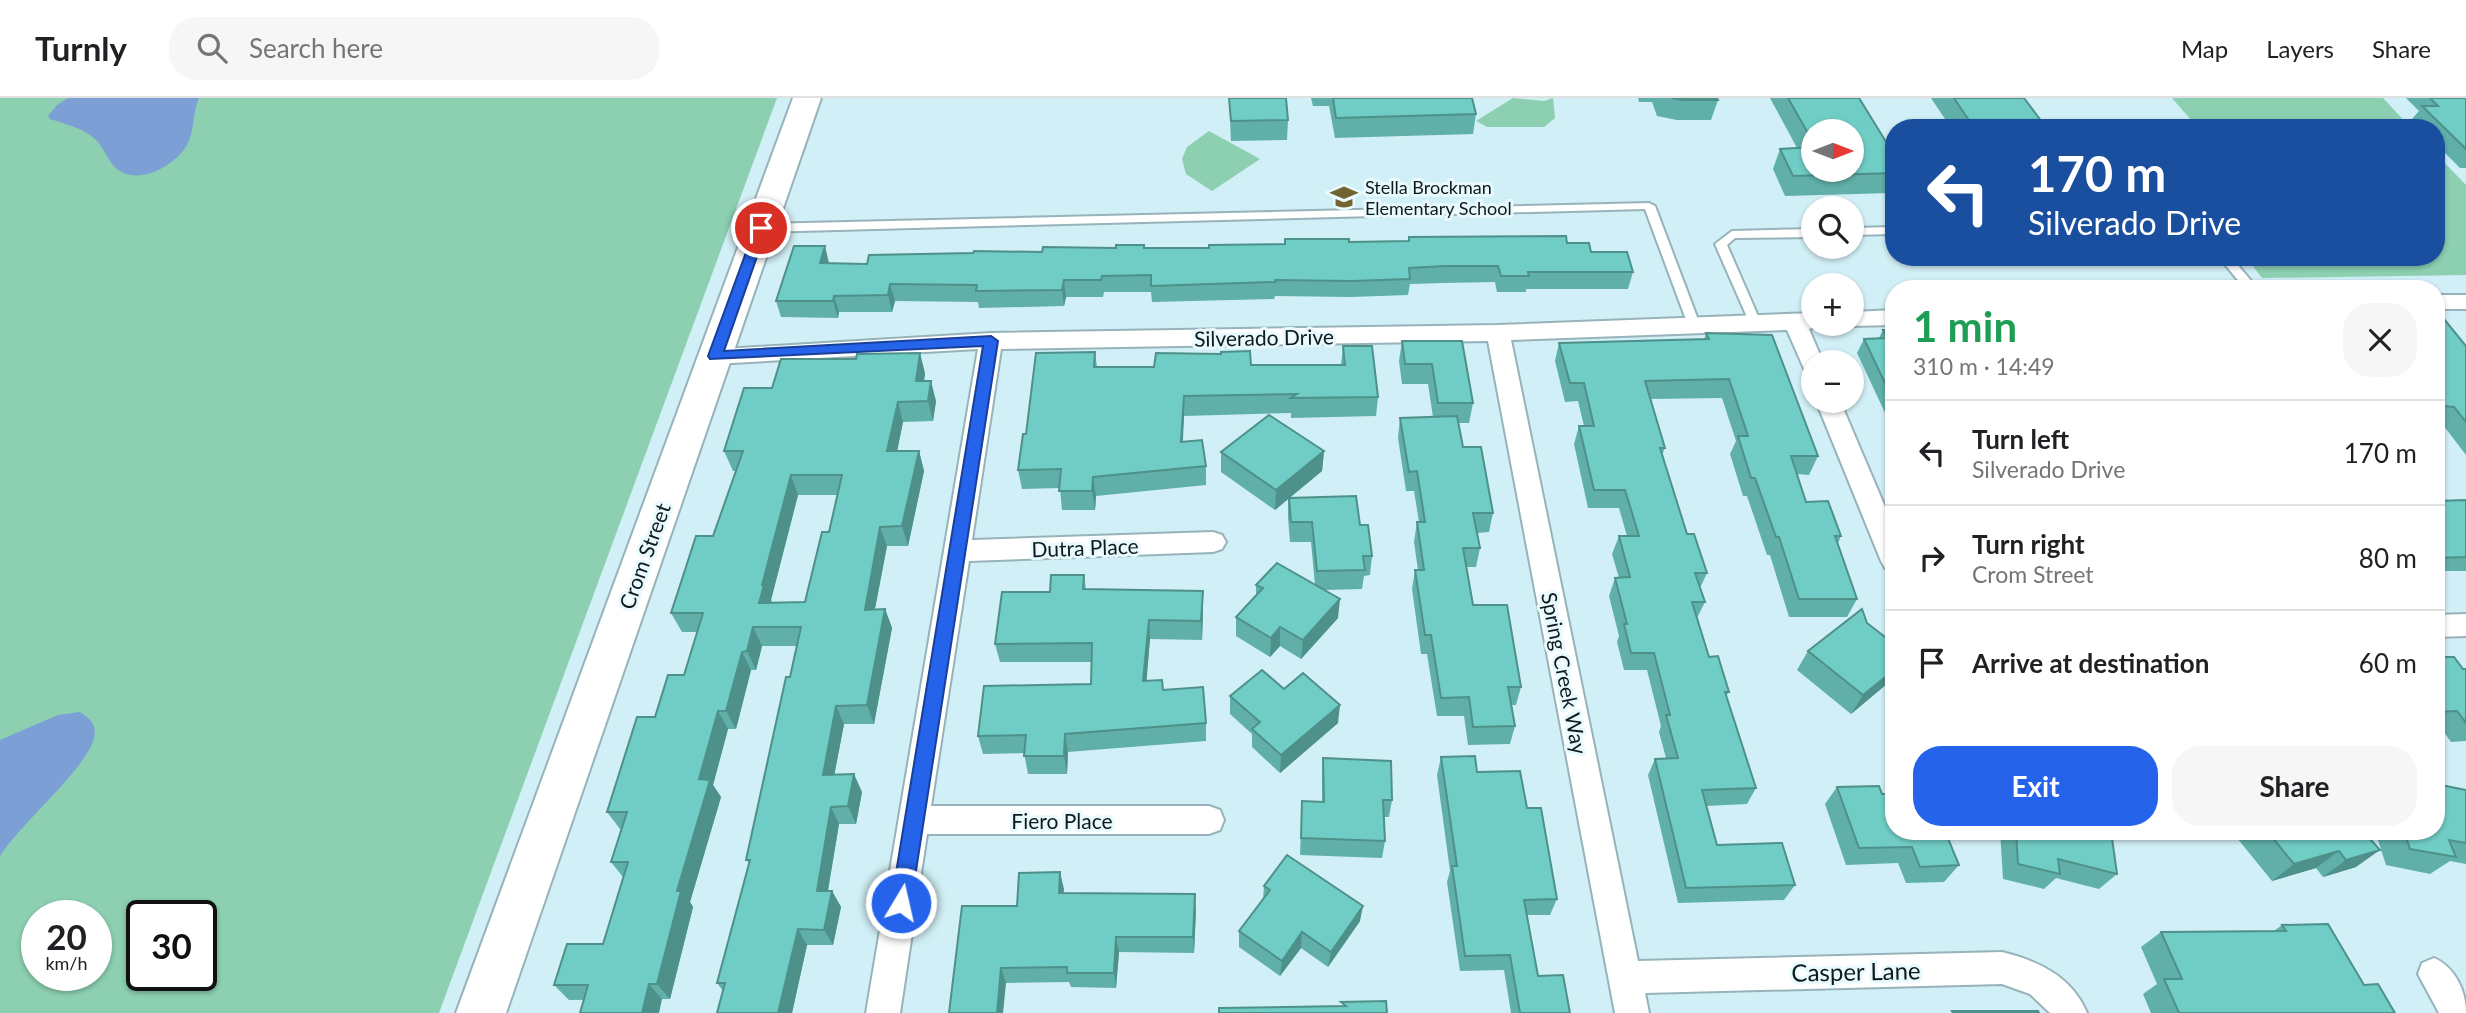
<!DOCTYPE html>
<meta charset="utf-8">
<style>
:root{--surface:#fff;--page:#f6f6f6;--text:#202124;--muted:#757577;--line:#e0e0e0;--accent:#2563eb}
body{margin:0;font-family:Lato,sans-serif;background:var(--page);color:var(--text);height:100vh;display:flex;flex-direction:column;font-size:26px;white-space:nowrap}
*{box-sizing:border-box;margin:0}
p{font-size:23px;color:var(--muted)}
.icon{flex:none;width:38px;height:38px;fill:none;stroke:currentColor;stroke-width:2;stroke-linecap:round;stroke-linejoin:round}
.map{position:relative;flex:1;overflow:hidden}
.panel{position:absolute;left:1885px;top:182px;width:560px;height:560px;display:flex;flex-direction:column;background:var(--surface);border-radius:28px;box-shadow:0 2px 5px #0004}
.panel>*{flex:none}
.hud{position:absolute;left:1885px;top:21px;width:560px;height:147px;border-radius:28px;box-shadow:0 2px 5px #0004;background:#1a4fa0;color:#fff;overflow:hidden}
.needle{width:46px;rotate:90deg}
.fabs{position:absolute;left:1801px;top:21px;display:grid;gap:14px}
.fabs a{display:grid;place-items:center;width:63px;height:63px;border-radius:50%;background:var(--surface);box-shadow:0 2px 5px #0004;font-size:35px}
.speed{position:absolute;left:21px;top:802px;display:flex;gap:14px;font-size:35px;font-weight:700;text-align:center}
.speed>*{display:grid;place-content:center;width:91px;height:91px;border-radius:50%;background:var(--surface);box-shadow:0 2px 5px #0004;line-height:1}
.speed small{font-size:18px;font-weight:400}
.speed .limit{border:4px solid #111;border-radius:10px;background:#fff;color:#111}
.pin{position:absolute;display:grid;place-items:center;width:60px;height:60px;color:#fff;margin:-30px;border:4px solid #fff;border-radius:50%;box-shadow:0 2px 7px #0007}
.me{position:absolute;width:77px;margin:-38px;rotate:9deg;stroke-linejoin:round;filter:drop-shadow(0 0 5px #0008)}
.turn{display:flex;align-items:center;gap:24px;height:147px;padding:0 28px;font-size:32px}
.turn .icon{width:91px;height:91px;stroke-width:2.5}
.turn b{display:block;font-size:49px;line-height:60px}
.round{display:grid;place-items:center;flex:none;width:74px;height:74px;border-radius:28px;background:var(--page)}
.headline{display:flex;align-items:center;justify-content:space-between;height:119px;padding:0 28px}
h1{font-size:42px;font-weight:700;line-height:52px;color:#1e9e55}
.action{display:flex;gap:14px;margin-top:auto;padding:14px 28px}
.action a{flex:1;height:80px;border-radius:28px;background:var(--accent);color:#fff;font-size:28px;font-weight:700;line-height:80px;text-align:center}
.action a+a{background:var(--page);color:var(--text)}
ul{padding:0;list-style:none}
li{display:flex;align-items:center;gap:21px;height:105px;padding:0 28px;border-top:2px solid var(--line)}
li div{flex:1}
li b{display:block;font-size:26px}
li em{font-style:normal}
header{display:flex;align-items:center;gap:42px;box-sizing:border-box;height:98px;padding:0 35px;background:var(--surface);border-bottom:2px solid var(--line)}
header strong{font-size:33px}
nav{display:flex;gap:38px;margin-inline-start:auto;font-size:24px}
.search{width:490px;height:63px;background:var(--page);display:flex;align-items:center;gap:18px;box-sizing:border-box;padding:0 24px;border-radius:28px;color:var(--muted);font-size:26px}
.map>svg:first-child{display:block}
</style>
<header>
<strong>Turnly</strong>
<div class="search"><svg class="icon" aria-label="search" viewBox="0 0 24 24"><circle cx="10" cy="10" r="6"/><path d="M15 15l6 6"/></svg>Search here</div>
<nav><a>Map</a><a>Layers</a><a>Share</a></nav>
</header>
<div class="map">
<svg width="2466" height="915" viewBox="0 0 2466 915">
<rect width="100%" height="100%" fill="#d1eff6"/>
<!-- green -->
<g fill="#8ccfb1" fill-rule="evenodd">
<path d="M0 0H777L439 915H0ZM37 817H96V877H37ZM142 817H201V877H142Z"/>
<path d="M1513 0 1544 3 1553 0 1555 20 1544 29H1487L1476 23Z"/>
<path d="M2172 0H2383L2411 30H2198Z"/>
<path d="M1209 33 1260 61 1212 93 1186 76 1182 61 1187 49Z"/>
<path d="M2436 56 2466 87V177L2262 180 2246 159H2436Z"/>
</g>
<!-- water -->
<g fill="#7c9fd6">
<path d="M68 0H199C192 15 195 32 187 47 174 69 134 91 113 67 106 59 103 48 95 41 83 30 65 26 50 21L48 18 57 7Z"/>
<path d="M80 614C90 620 97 627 94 640 88 669 20 726 0 758V642L58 617Z"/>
</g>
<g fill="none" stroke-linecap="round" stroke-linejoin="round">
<defs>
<g id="lane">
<path d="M1649 105 1655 108 1700 227 1698 230H1690L1688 227 1645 111 761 134 755 130 761 126Z"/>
<path d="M1894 129V136L1852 137V130Z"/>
<path d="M1813 131V139L1735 140 1727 147 1761 225 1755 229 1751 228 1715 146 1732 133Z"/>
<path d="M2219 159H2231L2258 191H2245Z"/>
</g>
<g id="street">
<rect x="2436" y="197" width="30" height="14"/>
<path d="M1894 212V227L1852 228 1844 226H1852V214Z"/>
<path d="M1813 215V226H1823L1809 231 1823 264H1813V275L1805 273 1787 232 1511 242 1638 863 2002 854C2039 863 2072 879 2087 915H2050L2030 896 2002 886 1645 895 1649 915H1615L1488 243 1001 251 972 442 1213 434 1222 437 1226 444 1222 451 1213 454 969 463 931 708H1209L1220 712 1224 722 1220 732 1209 736H927L900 915H866L978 251 715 266 707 264 703 258 707 252 991 235 1498 227Z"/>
<path d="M1816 303H1840L1894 430V473L1885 470 1881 463Z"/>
<path d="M2466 516V538L2436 539V517Z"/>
<path d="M2434 860C2455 869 2466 893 2466 915H2439L2418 876 2422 865Z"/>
</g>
<path id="secondary" d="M793 0H821L506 915H456Z"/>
</defs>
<!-- lane casing -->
<use href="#lane" stroke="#97b3ba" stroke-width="4"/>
<!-- street casing -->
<use href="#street" stroke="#97b3ba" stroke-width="4"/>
<!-- secondary casing -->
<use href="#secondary" stroke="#97b3ba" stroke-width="4"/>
<!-- lane -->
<use href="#lane" fill="#fff" fill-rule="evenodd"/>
<!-- street -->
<use href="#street" fill="#fff" fill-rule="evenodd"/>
<!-- secondary -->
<use href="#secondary" fill="#fff" fill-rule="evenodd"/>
</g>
<!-- wall -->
<g fill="#60b0a9" fill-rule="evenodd">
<path d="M1229 0 1288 22 1287 42 1231 43Z"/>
<path d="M1311 0H1472L1476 16 1473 36 1335 40 1329 8H1313Z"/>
<path d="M1638 0H1717L1718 2 1711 22H1677L1657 18 1652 4H1639Z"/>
<path d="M1770 0H1859L1888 47 1894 46V97H1892L1891 95 1785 98 1773 71 1780 51 1797 50ZM1813 33 1852 72H1813Z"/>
<path d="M1931 0H2024L2045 28 2194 30H1951Z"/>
<path d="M2406 0H2466V70H2460L2436 46V30H2420L2412 21 2419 13Z"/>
<path d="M1409 139 1567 145 1591 154 1633 174 1628 191H1526V194H1497L1495 184 1443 185 1410 186 1408 197 1351 199 1275 198 1274 201 1152 204 1151 194H1104L1103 199H1066L1064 208 979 210 978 204 895 203 892 214H839L838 220 781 219 776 203 829 165 867 166 1042 154 1145 150H1209L1285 146 1408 143Z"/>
<path d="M2436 220 2466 248V357L2440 323H2436Z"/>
<path d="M1883 232H1894V334L1857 255 1864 241 1879 240Z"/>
<path d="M1706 235 1818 358 1809 377 1797 376 1806 404 1841 438 1838 445 1857 501 1847 519H1789L1770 457H1767L1747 398H1743L1730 356 1736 343 1722 300 1650 301 1665 350 1662 357 1687 436 1707 475 1700 490 1705 504 1697 520 1709 559 1729 594 1726 598 1756 690 1747 706 1706 708 1717 747 1795 787 1784 802 1678 805 1648 677 1655 661 1666 660 1659 634 1661 628 1647 572H1624L1617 544 1619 538 1609 498 1615 480H1619L1612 456 1619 438H1627L1619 410H1588L1574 346 1579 328H1584L1578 303 1565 304 1555 263 1559 245 1704 242Z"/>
<path d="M1402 243H1462L1473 305 1469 325H1458L1463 349 1493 415 1489 434 1477 435 1480 450 1476 469H1466L1473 507 1521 589 1516 607H1512L1515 628 1510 646 1468 647 1464 618H1437L1427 556H1421L1412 491 1415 472H1418L1414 444 1417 424H1419L1414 393H1406L1398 340 1400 320 1433 319 1428 286H1402L1399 263Z"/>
<path d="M1343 248 1378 299 1376 318 1291 320V315L1184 318 1183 343 1206 368V387L1096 398 1095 412H1062L1060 390 1022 391 1018 372 1026 336 1095 254 1097 269H1154L1251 267H1341Z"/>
<path d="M925 275 924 283 936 303 933 323 903 324 897 353H919L924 373 908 448H887L875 511H885L892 530 874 626H844L834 677 862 694 856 726H839L828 793H832L841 809 833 847H807L792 915H717L723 893 717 885 749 765 746 762 797 548H762L756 572H751L736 631H728L713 687 721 699 690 804 693 809 670 901 569 902 554 887 603 846 623 779 611 764 622 731H620L607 714 655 619 684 577 697 534H682L671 515 713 438 736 373H733L724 353 772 290ZM798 397H838L829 434 805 504 772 505 771 502Z"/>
<path d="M1324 353 1322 373 1289 400 1360 427 1372 458 1370 477 1364 478 1362 491 1324 492 1338 520 1301 561 1280 548 1270 559 1236 538V519L1256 498V487H1315L1311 444H1290L1288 420V401L1275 412 1221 374V354Z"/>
<path d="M2466 402V473H2436V403Z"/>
<path d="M1084 477 1086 491 1203 513 1202 542 1150 541 1146 583 1163 592 1206 625V643L1068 654 1067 676H1028L1024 655 983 656 978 638 1091 586 1092 564H1000L995 546 1050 494Z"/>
<path d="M1867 525 1894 546V580L1851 616 1797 572 1808 553Z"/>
<path d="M2436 559 2463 571H2466V643L2451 644 2439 627H2436Z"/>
<path d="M1284 591 1338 625 1280 675 1252 649V636L1230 616V598Z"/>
<path d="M1441 659 1477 674 1527 710 1557 801 1550 817H1527L1538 878 1570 915H1511L1504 872 1460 873 1447 784 1450 773 1437 677Z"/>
<path d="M1323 660 1392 702 1389 719H1384L1385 743 1382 760 1300 757 1302 703 1322 704V678Z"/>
<path d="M1837 689 1882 696 1959 767 1944 784 1906 785 1898 765 1846 767 1825 706Z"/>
<path d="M2466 692V766L2450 763 2430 776 2386 767 2375 733H2436Z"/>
<path d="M2000 733H2111L2117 776 2099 791 2056 780 2044 791 2003 781Z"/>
<path d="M2245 733H2363L2356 769 2323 779 2316 770 2272 783 2237 740Z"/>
<path d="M1264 788 1360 823 1328 869 1301 850 1280 878 1239 849V833L1263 802Z"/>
<path d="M1064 791 1063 795 1196 812 1194 855 1119 854 1116 890 1071 889 1069 884 1006 885 949 915 1017 808Z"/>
<path d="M2282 827 2364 887 2395 915H2151L2143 896 2157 886 2141 849 2161 834 2274 833Z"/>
</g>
<!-- shaded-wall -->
<g fill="#4e908a">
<path d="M825 148 829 165H820Z"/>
<path d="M1064 182 1066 199 1064 208 1062 192Z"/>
<path d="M890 186 895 203 892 214 888 197Z"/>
<path d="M834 198 839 214 838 220 833 203Z"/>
<path d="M920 255 925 275 921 303 916 283Z"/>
<path d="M931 283 936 303 933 323 928 303Z"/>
<path d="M1184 298V318L1181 363V344Z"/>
<path d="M898 304 903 324 893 373 887 353Z"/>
<path d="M919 353 924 373 908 448 902 428Z"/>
<path d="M1324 353 1322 373 1275 412 1276 392Z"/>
<path d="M791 377 798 397 771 502 773 506 759 505 762 487Z"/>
<path d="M1093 379 1096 398 1095 412 1092 393Z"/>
<path d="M880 429 887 448 871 531 865 512Z"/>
<path d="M1203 493V513L1202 542 1201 523Z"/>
<path d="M1340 501 1338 520 1301 561 1303 542Z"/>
<path d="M885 511 892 530 874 626 867 607Z"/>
<path d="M1149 522 1150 541 1145 602 1143 583Z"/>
<path d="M753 529 762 548 756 572 747 553Z"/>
<path d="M1280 529V548L1270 559 1271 540Z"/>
<path d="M742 554 751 572 736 631 726 613Z"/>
<path d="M1894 572V580L1851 616 1863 597Z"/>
<path d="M1340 607 1338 625 1280 675 1281 657Z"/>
<path d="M836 608 844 626 831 695 823 677Z"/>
<path d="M718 613 728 631 713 687 721 699 690 804 693 809 670 901 657 886 699 681Z"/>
<path d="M1065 636 1068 654 1067 676 1064 658Z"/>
<path d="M854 676 862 694 856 726 848 708Z"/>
<path d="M831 709 839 726 825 809 817 793Z"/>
<path d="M2380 752 2356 769 2323 779 2346 762Z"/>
<path d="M2339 753 2316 770 2272 783 2294 766Z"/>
<path d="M1060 774 1064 791 1062 811 1059 795Z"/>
<path d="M832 793 841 809 833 847 824 832Z"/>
<path d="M1195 796 1196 812 1194 855 1193 839Z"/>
<path d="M1363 808 1360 823 1328 869 1331 854Z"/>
<path d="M798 831 807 847 792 915H778Z"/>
<path d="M1302 834 1301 850 1280 878 1282 863Z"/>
<path d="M1116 839 1119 854 1116 890 1114 875Z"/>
<path d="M1001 870 1006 885 1003 915H997Z"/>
<path d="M649 886 662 901 659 915H642Z"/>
</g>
<!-- building -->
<g fill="#70cdc5" stroke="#4e908a" stroke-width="2" fill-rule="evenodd">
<path d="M1229 0H1286L1288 22 1231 23Z"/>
<path d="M1333 0H1472L1476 16 1336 20Z"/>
<path d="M1672 0H1717L1718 2H1683Z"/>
<path d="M1788 0H1859L1888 47 1894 46V75L1793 78 1780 51 1813 49V72H1852V33H1813V44Z"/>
<path d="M1954 0H2024L2045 28 2191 26 2194 30H1974Z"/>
<path d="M2430 0H2466V51L2422 8H2438Z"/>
<path d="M1566 138 1567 145H1589L1591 154H1627L1633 174H1528L1529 178H1501L1498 168H1445L1409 170 1410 181 1352 183 1275 182V184L1151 188V177L1102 178 1101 182H1064L1062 192 976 193 977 187 890 186 888 197 834 198 833 203H776L794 148H825L820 165 867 166 869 157 973 155 974 153 1042 154 1043 149 1116 150V147H1144V150H1209V147L1285 146V141H1349V144L1409 143V139Z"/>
<path d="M2436 220 2444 221 2466 248V324L2454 309 2444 308 2436 298Z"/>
<path d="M1883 232H1894V304L1864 241 1887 240Z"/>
<path d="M1706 235 1772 237 1818 358H1791L1806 404 1828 403 1841 438H1835L1857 501H1799L1779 439H1776L1755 380H1751L1738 338H1748L1729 281 1645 283 1665 350H1660L1687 436H1694L1707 475H1695L1705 504H1692L1709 559 1718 558 1729 594H1725L1756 690 1702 692 1717 747 1782 745 1795 787 1686 790 1655 661 1678 660 1666 617H1670L1654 555H1631L1624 526H1627L1615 480 1630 479 1619 438H1639L1625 392H1594L1579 328H1594L1584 285H1570L1559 245 1709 241Z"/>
<path d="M1402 243H1462L1473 305H1438L1432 266H1405Z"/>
<path d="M1343 248H1372L1378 299 1291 300 1297 296 1184 298 1181 344 1202 342 1206 368 1093 379 1092 393H1059L1061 371 1018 372 1023 336H1026L1036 255 1095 254 1094 269H1154L1156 255 1221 256V254L1250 253 1251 267H1345Z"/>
<path d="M920 255 916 283H931L928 303 898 304 887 353H919L902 428 880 429 865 512 885 511 867 607 836 608 823 677 854 676 848 708 831 709 817 793H832L824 832 798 831 778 915H717L725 885H717L750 762H746L786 579H790L801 529H753L747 553 742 554 726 613H718L699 681 710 682 677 793H681L657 886H649L642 915H580L588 887H554L567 846H603L628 764H611L627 714H607L637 619H655L668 577H684L703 515H671L696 438H713L743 353H724L744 290H772L781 261H856L857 256ZM791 377H842L829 434H822L805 504 759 505 764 487H762Z"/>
<path d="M1269 317 1324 353 1276 392 1221 354Z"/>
<path d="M1457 318 1463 349H1481L1493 415H1473L1480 450H1463L1473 507H1507L1521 589H1508L1515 628 1473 629 1469 599 1441 600 1431 537H1425L1415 472H1424L1417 424H1425L1417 373 1409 374 1400 320Z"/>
<path d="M1356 398 1360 427H1368L1372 458H1363L1365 472 1317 473 1312 424H1291L1289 400Z"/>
<path d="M2466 402V459L2436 460V403Z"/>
<path d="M1277 465 1340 501 1303 542 1280 529 1271 540 1236 519 1263 490 1256 487Z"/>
<path d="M1051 477H1084L1083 491 1203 493 1201 523 1149 522 1143 583 1162 582 1163 592 1203 589 1206 625 1065 636 1064 658H1024L1026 637 978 638 984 588 1091 586 1092 545 995 546 1002 494H1050Z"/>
<path d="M1862 511 1867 525 1894 546V572L1863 597 1808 553Z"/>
<path d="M2436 559H2454L2463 571H2466V625L2457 613 2436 614Z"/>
<path d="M1262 572 1284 591 1303 575 1340 607 1281 657 1252 631 1260 624 1230 598Z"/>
<path d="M1475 658 1477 674 1520 673 1527 710H1541L1557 801 1524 802 1538 878 1563 877 1570 915H1520L1510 857 1465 858 1452 768H1457L1441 659Z"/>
<path d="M1323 660 1391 663 1392 702H1383L1385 743 1301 740 1302 703 1324 704Z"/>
<path d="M2436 686 2466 692V745L2449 742 2456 759 2410 751 2404 733H2436Z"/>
<path d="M1879 688 1882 696H1894V733H1945L1959 767 1920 769 1912 749 1859 750 1837 689Z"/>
<path d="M2016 733H2111L2117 776 2058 761 2060 776 2018 766Z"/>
<path d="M2267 733H2363L2380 752 2346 762 2339 753 2294 766Z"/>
<path d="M1287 757 1363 808 1331 854 1302 834 1282 863 1239 833 1270 792 1264 788Z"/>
<path d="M1060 774 1059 795 1195 796 1193 839H1116L1114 875H1067V869L1001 870 997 915H949L962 808H1017L1019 775Z"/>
<path d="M2328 826 2364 887 2378 886 2395 915H2179L2164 881H2182L2161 834 2286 833 2282 827Z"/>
<path d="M1386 903 1387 915H1219V910L1346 908 1341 904Z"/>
<path d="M1952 913H2038L2039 915H1953Z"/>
</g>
<!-- route -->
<path fill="#2563eb" stroke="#184099" stroke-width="2" d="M761 126 767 130 724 253 991 238 998 243 911 805 908 811 901 814 894 811 891 805 983 248 710 261 708 258 755 130Z"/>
<!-- icons -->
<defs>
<symbol id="school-bare" viewBox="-9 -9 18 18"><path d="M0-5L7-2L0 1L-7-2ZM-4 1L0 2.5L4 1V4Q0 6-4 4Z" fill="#726330" stroke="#e8fafe" stroke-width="2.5" paint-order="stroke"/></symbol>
</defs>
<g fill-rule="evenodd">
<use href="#school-bare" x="1325" y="80" width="38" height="38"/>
</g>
<g text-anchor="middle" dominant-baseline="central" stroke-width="6" stroke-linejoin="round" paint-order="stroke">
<!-- far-poi labels -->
<g font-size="18" fill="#0f1a1c" stroke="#e8fafe" text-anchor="start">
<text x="1365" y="89">Stella Brockman<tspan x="1365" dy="21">Elementary School</tspan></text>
</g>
<!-- street labels -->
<g font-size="21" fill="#0f1a1c" stroke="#e8fafe">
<text transform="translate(1264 239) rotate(-1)">Silverado Drive</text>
<text transform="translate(1085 449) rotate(-2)">Dutra Place</text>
<text transform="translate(644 458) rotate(-70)">Crom Street</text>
<text transform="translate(1565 575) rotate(79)">Spring Creek Way</text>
<text x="1062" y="722">Fiero Place</text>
</g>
<!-- near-street labels -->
<g font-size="24" fill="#0f1a1c" stroke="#e8fafe">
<text transform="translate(1856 873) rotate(-1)">Casper Lane</text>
</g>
</g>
</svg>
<div class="fabs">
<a><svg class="needle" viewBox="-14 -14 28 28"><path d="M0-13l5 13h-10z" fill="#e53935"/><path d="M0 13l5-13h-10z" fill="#757577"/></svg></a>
<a><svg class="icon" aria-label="search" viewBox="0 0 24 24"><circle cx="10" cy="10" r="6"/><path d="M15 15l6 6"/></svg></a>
<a>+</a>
<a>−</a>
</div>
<div class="speed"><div>20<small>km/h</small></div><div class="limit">30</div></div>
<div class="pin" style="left:761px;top:130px;background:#d93025"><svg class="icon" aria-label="arrive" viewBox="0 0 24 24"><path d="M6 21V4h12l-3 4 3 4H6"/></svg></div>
<svg class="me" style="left:901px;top:805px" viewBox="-20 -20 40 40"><circle r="17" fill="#2563eb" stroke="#fff" stroke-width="3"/><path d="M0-11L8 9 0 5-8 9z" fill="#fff"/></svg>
<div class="hud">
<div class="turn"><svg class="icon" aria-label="left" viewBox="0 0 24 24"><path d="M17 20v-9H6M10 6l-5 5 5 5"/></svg><div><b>170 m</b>Silverado Drive</div></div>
</div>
<section class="panel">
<div class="headline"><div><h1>1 min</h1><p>310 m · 14:49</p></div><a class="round"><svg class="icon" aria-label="close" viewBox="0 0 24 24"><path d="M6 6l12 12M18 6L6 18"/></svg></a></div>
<ul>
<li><svg class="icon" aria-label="left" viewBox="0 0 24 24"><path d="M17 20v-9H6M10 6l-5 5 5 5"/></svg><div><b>Turn left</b><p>Silverado Drive</p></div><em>170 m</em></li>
<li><svg class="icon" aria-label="right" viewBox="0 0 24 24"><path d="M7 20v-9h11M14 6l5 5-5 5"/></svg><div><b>Turn right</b><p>Crom Street</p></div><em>80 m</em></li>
<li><svg class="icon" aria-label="arrive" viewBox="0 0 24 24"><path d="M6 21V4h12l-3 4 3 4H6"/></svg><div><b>Arrive at destination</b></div><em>60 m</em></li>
</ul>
<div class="action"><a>Exit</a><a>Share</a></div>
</section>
</div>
